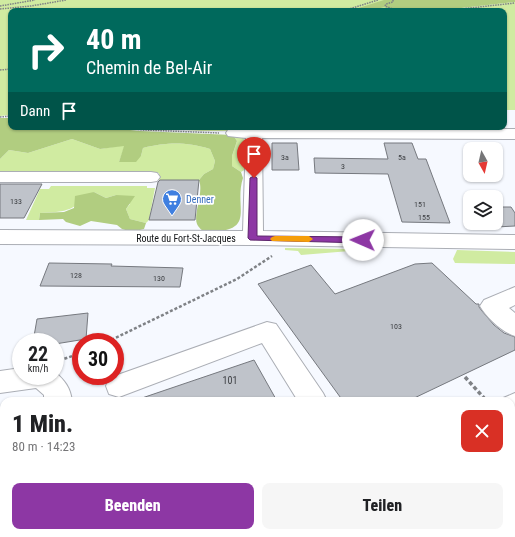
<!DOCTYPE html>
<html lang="de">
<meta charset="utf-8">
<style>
:root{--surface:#fff;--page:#f6f6f6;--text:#202124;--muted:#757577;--accent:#8d37a4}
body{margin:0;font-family:"Roboto Condensed",sans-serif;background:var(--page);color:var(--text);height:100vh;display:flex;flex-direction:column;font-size:15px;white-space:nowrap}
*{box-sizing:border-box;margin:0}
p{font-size:13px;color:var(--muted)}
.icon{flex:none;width:22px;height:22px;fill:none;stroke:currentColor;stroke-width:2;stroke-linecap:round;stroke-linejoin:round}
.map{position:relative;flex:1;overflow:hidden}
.panel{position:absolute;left:0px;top:397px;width:515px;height:140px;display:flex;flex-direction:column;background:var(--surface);border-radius:12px 12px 0 0;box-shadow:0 1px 3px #0004}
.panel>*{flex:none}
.hud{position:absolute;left:8px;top:8px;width:499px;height:122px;border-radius:8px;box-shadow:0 1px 3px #0004;background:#00695c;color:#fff;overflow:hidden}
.needle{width:26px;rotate:172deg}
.fabs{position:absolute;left:463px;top:142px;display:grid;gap:8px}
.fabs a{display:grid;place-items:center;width:40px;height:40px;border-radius:8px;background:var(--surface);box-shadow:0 1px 3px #0004;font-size:20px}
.speed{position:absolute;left:12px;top:333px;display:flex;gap:8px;font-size:20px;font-weight:700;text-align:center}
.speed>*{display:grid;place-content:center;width:52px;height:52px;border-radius:50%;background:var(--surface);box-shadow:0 1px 3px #0004;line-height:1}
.speed small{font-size:10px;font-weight:400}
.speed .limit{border:6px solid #d22;background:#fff;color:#111}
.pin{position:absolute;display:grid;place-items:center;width:34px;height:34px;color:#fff;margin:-41px -17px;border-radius:50% 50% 50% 0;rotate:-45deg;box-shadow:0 0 4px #0007}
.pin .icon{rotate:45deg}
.me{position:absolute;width:44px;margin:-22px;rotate:271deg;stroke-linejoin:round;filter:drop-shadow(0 0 3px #0008)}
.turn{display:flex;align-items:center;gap:14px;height:84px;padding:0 12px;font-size:18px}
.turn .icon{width:52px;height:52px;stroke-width:2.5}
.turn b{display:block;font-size:28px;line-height:34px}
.then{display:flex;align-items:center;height:38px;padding:0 12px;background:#0003;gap:8px;font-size:15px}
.round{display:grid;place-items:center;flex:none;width:42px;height:42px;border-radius:8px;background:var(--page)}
.headline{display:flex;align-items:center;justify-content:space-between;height:68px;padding:0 12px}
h1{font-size:24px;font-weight:800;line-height:30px}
.action{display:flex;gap:8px;margin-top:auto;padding:8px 12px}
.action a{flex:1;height:46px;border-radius:8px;background:var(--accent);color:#fff;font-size:16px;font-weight:800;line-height:46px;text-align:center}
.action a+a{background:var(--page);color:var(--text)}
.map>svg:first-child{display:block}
</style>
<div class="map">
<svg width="515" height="537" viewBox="0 0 515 537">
<rect width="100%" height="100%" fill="#f6f9ff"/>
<!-- green -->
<g fill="#d0eba1">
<path d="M0 0H391L397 11H11V115L0 116Z"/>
<path d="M515 2V110H504V11H435Z"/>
<path d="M127 127H321L315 131H203Z"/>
<path d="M233 135 243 137 244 140 246 169 241 172 232 166V156L237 141Z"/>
<path d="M72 139 100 149 125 145 119 162 141 156 143 148C169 142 185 142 210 149L215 161 213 169 204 174 199 180H158L159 173 0 172V159L9 150 28 153Z"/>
<path d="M51 186H147V188H155L149 220 146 223 130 219 126 209 130 204 116 195 106 198 94 192C71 210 70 212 40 213L39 220H26L40 189H49Z"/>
<path d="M285 248 349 249 350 251 301 255 298 251 285 250Z"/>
<path d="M457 250 515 252V264L455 263 453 259Z"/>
</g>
<!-- forest -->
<g fill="#b1cd80">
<path d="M384 0H515V2L435 11H395L384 7 370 11H349Z"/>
<path d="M0 118H11V127H101L140 131 233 135 237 141 232 156V166L241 172 243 178C233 209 259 232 204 232 202 230 198 227 197 224 193 214 204 193 199 180L204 174 213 169 215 161 210 149C185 142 169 142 143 148L141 156 136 162H119L124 146 100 149 72 139 28 153 9 150 0 159Z"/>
<path d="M321 127H474L477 130 315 131Z"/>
<path d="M94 192 106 198 116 195 135 196 126 209 130 219 146 223 144 229 132 232 122 229 117 225 91 221 80 226 66 222 63 219 39 220 40 213 64 212 74 208 75 196Z"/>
</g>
<!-- building -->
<g fill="#bfc3ca" stroke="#76797f">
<path d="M272 143H297L299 170H272Z"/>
<path d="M384 143H412L418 159H426L450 223 402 222 388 174 315 173 314 158 388 159Z"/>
<path d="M160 180H199L195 220H149L158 182Z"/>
<path d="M0 184H42L24 218H0Z"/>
<path d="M496 207H511L515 213V226L496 227Z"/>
<path d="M49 263 112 264 111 266 183 268 180 287 40 286Z"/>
<path d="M432 263 476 304H479V307L482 311 494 325 504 333 515 337V350L408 401H343L258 284 311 265 335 294 415 264Z"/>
<path d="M88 313 86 339 55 344V342H33L37 319Z"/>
<path d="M254 360 277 401H142V398Z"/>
</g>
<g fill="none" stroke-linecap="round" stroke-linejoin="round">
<defs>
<g id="minor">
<path d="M234 128 515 129V139L262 138 263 231 515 235V249L253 245 0 244V230L243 231 246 138 228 136 226 133 228 130Z"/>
<path d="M0 172H151L157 173 160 177 157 181 151 182H0Z"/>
<path d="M515 287V305L509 308 515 313V336C502 332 487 318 480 306L484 300Z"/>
<path d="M267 322 276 324 323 393 327 401H298L262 343 119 397 109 394 106 386 109 378Z"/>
<path d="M21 368V376H55V372C65 381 70 387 72 401H44V395L36 388 0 393V371Z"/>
<rect x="52" y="533" width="34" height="4"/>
</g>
<g id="major">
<path d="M515 393V418L511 419V401H500L501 399Z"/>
<path d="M235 533H275L273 537H233Z"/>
</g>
</defs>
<!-- minor casing -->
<use href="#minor" stroke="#abaeb5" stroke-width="2"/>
<!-- major casing -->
<use href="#major" stroke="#abaeb5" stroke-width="2"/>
<!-- path-far2 -->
<g stroke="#7f8286" stroke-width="1.5" stroke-dasharray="1.5 1" stroke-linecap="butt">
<path d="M393 0V2L386 4 385 6 398 11"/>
<path d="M0 6 35 0"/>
<path d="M0 9 31 6 66 0"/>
<path d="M343 11 378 0"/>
<path d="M443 11 515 3"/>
<path d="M0 70 11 69"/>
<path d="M0 117 11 116"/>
<path d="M113 127 144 130 219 133"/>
</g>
<!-- path-far1 -->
<g stroke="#7f8286" stroke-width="2.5" stroke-dasharray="3 2" stroke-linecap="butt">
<path d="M107 342 237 279 272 256"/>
<path d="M55 362 81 353"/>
</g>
<!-- path -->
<g stroke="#7f8286" stroke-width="3.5" stroke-dasharray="4 2.5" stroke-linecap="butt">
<path d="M465 377 484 398"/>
<path d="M0 428 4 427"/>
</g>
<!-- minor -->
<use href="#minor" fill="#fff" fill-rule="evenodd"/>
<!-- major -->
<use href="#major" fill="#fff" fill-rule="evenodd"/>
</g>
<!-- route -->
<path fill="#8d37a4" stroke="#5c246b" d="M254 176 257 178V236L363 237 367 240 363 243 250 240 248 238 250 178Z"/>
<!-- slow -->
<path fill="#f59e0b" d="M275 236H309L313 239 309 242 272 241 270 239 272 237Z"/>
<!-- icons -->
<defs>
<symbol id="supermarket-pin" viewBox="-11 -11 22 30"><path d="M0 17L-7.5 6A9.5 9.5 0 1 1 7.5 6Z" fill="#3f7fe0" stroke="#fff"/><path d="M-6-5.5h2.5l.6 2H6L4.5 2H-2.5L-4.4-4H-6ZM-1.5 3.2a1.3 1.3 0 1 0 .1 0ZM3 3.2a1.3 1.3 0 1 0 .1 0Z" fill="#fff"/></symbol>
</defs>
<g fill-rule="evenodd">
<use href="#supermarket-pin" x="161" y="188" width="22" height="30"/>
</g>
<g text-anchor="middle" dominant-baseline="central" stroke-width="3.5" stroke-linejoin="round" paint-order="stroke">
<!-- number labels -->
<g font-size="8" fill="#3e4044">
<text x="285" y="157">3a</text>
<text x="402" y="157">5a</text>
<text x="343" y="166">3</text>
<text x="16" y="201">133</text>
<text x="420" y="204">151</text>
<text x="424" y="217">155</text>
<text x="76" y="275">128</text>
<text x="159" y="278">130</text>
<text x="396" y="326">103</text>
</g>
<!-- shop labels -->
<g font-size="10" fill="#366cbe" stroke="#fff" text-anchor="start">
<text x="186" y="199">Denner</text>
</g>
<!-- street labels -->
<g font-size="10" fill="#131517" stroke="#fff">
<text x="186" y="238">Route du Fort-St-Jacques</text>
</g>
<!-- near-number labels -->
<g font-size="10" fill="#3e4044">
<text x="230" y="380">101</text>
</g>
</g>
</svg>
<div class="fabs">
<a><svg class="needle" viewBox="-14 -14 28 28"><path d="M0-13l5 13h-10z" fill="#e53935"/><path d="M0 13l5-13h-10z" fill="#757577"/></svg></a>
<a><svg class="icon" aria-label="layers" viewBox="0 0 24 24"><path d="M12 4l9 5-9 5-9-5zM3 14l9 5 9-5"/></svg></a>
</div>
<div class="speed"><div>22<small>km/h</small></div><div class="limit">30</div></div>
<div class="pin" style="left:254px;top:178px;background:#d93025"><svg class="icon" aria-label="arrive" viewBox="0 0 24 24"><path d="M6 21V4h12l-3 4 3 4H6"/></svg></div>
<svg class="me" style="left:363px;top:240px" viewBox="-20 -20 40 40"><circle r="19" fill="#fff"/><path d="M0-13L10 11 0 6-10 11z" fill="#8d37a4"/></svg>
<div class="hud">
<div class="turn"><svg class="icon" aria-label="right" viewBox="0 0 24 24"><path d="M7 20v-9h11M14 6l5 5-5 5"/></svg><div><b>40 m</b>Chemin de Bel-Air</div></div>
<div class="then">Dann<svg class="icon" aria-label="arrive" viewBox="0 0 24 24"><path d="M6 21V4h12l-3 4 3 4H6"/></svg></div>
</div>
<section class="panel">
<div class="headline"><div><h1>1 Min.</h1><p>80 m · 14:23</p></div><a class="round" style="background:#d93025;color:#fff"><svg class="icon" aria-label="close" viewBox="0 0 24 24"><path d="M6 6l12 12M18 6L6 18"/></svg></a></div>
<div class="action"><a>Beenden</a><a>Teilen</a></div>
</section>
</div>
